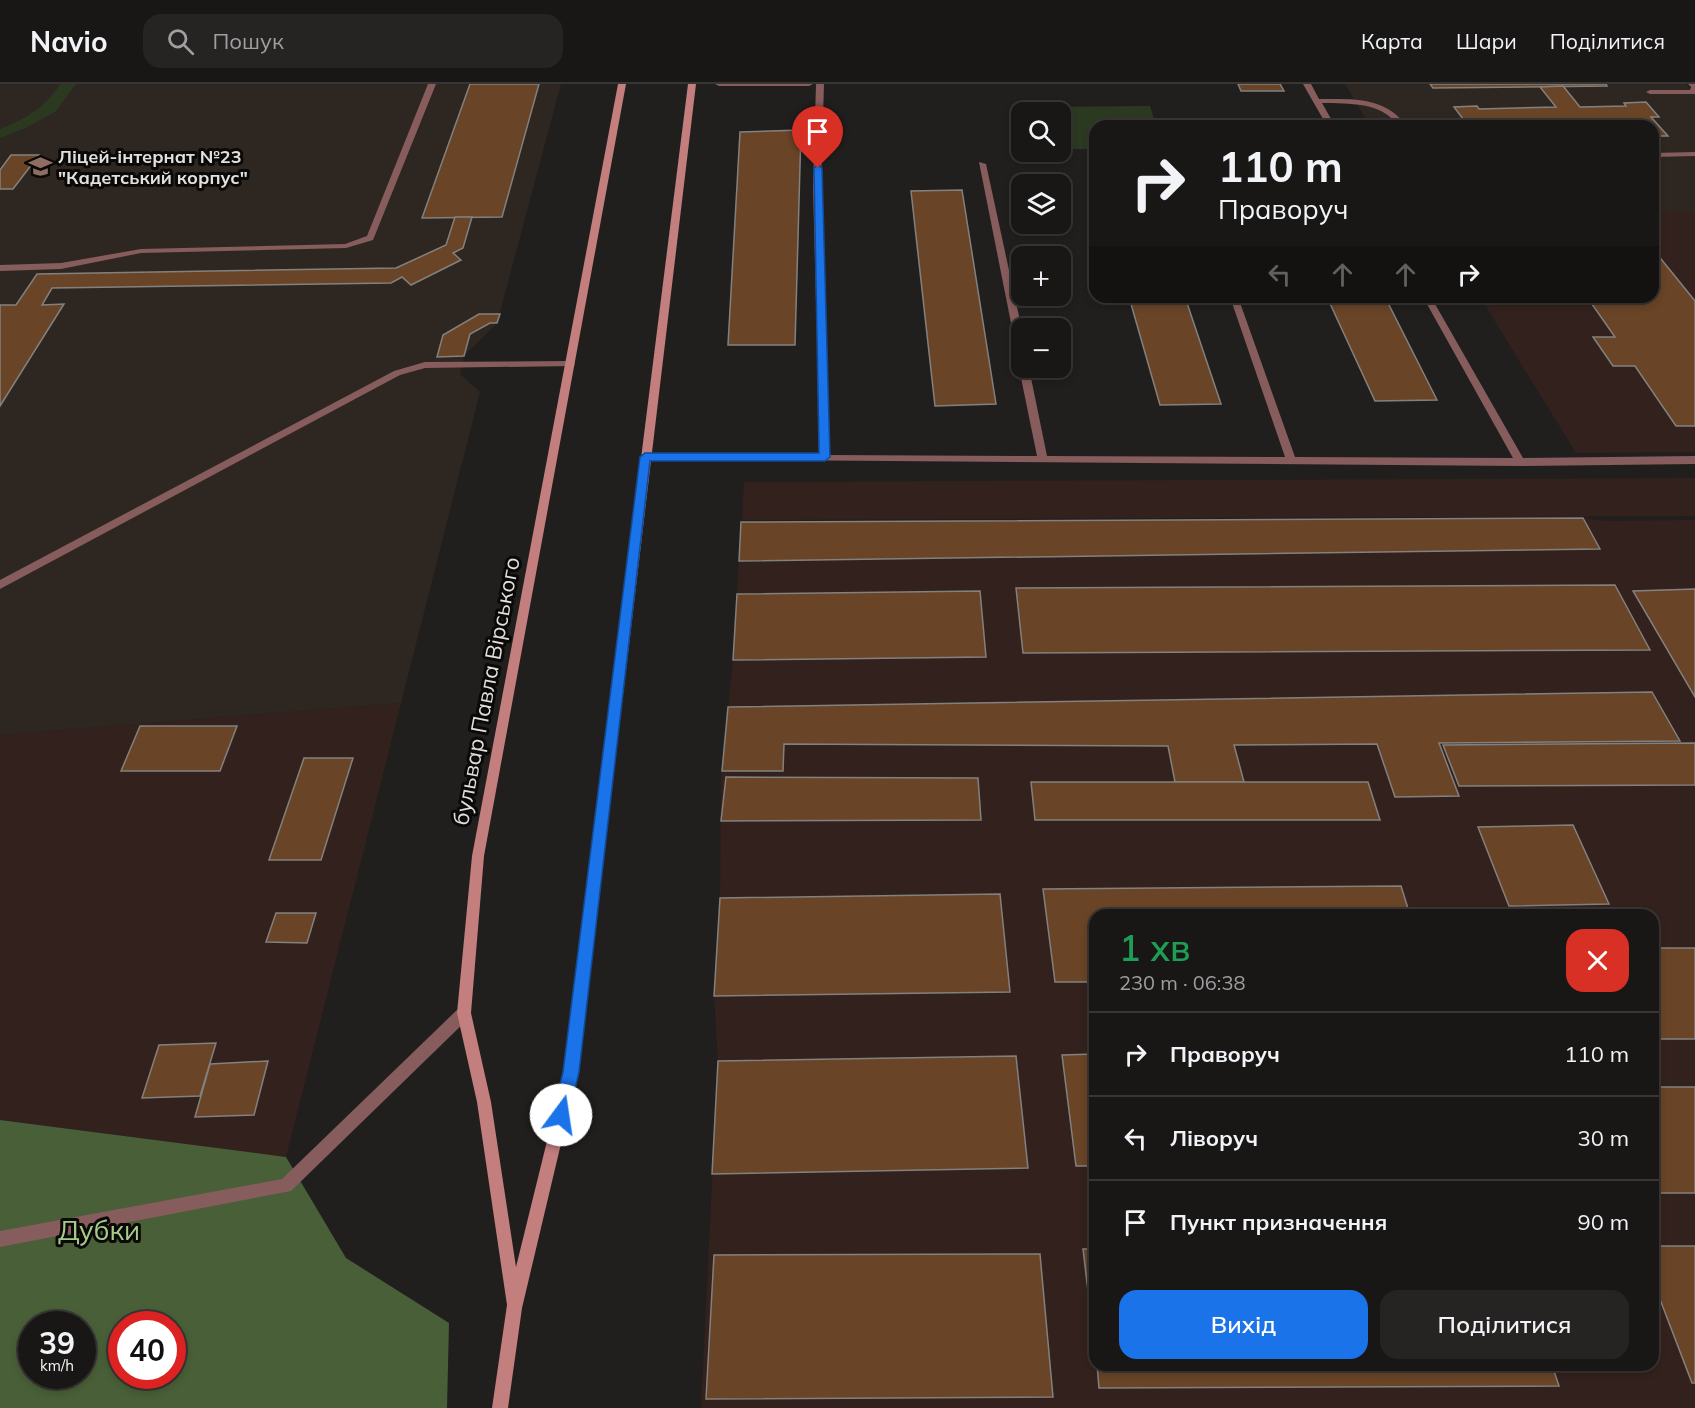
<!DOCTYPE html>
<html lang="uk">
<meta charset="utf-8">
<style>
:root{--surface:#191716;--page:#262423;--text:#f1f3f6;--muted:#9f9fa1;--line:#373635;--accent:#1a73e8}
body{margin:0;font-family:Mulish,sans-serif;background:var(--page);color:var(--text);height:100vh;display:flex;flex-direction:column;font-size:22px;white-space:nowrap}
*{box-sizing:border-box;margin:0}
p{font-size:20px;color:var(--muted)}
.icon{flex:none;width:33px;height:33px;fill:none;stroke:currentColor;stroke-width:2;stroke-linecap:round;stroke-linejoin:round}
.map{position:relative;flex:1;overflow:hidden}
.sheet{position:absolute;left:1089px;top:825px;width:570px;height:462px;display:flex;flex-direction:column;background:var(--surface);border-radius:18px;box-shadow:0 3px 9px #0003,0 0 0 2px var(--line)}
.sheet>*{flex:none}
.top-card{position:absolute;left:1089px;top:36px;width:570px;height:183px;border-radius:18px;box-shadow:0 3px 9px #0003,0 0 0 2px var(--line);background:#191716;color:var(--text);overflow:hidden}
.buttons{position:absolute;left:1011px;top:18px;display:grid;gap:12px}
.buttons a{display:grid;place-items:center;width:60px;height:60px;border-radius:12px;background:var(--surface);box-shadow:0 3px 9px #0003,0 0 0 2px var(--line);font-size:30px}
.speed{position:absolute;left:18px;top:1227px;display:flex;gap:12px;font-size:30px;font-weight:700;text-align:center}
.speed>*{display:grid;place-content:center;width:78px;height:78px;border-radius:50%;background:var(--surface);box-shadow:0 3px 9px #0003,0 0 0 2px var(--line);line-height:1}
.speed small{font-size:15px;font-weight:400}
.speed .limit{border:9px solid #d22;background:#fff;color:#111}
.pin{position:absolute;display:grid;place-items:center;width:51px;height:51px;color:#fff;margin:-62px -26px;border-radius:50% 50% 50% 0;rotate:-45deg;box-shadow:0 0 6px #0007}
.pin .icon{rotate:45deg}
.me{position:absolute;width:66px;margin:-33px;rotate:14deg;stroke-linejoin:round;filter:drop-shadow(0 0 4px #0008)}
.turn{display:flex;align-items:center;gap:21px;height:126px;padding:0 30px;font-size:27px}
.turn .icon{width:78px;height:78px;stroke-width:2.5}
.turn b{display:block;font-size:42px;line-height:51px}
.lanes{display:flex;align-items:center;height:57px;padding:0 30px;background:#0003;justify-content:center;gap:30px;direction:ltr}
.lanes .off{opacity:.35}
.round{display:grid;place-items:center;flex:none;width:63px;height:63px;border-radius:18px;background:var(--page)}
.overview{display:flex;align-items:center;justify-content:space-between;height:102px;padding:0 30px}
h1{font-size:36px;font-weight:600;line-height:45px;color:#1e9e55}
.button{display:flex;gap:12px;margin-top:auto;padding:12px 30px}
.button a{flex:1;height:69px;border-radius:18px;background:var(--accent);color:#fff;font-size:24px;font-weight:600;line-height:69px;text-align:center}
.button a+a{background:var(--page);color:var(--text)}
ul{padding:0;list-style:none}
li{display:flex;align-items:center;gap:18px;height:84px;padding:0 30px;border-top:2px solid var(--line)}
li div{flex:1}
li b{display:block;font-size:22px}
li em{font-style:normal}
header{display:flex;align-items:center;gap:36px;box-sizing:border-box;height:84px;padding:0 30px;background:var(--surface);border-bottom:2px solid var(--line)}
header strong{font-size:28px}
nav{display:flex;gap:33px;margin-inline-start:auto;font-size:21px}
.search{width:420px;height:54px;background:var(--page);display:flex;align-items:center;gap:15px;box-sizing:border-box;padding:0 21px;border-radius:18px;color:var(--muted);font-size:22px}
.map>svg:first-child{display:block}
</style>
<header>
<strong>Navio</strong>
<div class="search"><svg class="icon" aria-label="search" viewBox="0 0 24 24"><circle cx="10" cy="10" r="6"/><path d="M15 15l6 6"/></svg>Пошук</div>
<nav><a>Карта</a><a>Шари</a><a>Поділитися</a></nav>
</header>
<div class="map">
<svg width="1695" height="1324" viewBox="0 0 1695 1324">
<rect width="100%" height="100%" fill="#211f1d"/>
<!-- industrial -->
<g fill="#33211d" fill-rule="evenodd">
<path d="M1653 128H1695V368L1576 369 1480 213H1653Z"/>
<path d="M1695 394V432L742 436 744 398Z"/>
<path d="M1583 434 1607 437 1695 436V1324H701L718 977 714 912 720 814 721 693 733 576 741 438ZM1095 831H1653V1281H1095Z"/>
<path d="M401 619 286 1073 0 1036V651Z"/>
</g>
<!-- built -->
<g fill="#2e2721">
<path d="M0 0H561L497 239 464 272 462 280 460 290 480 308 401 619 0 651Z"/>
<path d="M1345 0H1686L1695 11V128H1653V42H1370Z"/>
</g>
<!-- green -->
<g fill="#2c3921">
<path d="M61 0H76L55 28 25 44 0 54V45C28 34 43 24 61 0Z"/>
<path d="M1150 22 1156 42H1095V65H1061L1060 28H1039L1037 23Z"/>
</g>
<!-- forest -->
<path fill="#495f37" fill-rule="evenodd" d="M0 1036 286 1073 346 1174 449 1239 447 1324H0ZM32 1240H82V1292H32ZM122 1240H172V1292H122Z"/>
<!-- building -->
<g fill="#694426" stroke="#83817f" stroke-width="1.5">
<path d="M470 0H539L502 133 422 134Z"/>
<path d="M1238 0H1280L1284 7H1241Z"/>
<path d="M1430 0H1606L1607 2 1433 4Z"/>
<path d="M1563 2 1580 23 1626 22 1624 19 1646 18 1659 33H1651L1668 52H1653V42H1472L1467 35H1463L1454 23 1477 22 1479 25 1556 23 1540 3Z"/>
<path d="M801 46 795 261H728L740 48Z"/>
<path d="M11 71H39L13 105H0V86Z"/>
<path d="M962 106 996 320 935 322 911 107Z"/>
<path d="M455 133H472L463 164 453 169 461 176 411 201 402 193 391 199 52 204 42 221 64 220 0 322V221H16L37 190 396 184 446 161Z"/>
<path d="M1653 165 1695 217V342H1676L1635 282H1613L1593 253H1615L1587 213H1653Z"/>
<path d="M1129 213H1185L1221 320 1160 321Z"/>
<path d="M1327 213H1385L1437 316 1375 317Z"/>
<path d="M479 230H500L497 239H490L470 250 464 272 437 273 443 251Z"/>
<path d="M1583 434 1600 465 739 477 741 438Z"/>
<path d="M1615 501 1650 566 1023 569 1016 504Z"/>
<path d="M1695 505V613L1633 507Z"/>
<path d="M980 507 986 573 733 576 737 510Z"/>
<path d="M1652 608 1680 657 1439 659 1459 712 1395 713 1377 660 1234 661 1244 698H1175L1168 662 784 660 783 687H722L728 623Z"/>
<path d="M140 642H237L220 687H121Z"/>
<path d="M1695 659V701L1459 702 1443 661Z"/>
<path d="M304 674H353L321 776H269Z"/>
<path d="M726 693 978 694 981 736 721 737Z"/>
<path d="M1031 698H1368L1380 736H1035Z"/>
<path d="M1573 741 1609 820 1509 822 1478 743Z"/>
<path d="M1401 802 1410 831H1095V898H1055L1043 805Z"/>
<path d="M1000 810 1010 908 714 912 720 814Z"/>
<path d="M276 829H316L307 859 266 858Z"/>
<rect x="1653" y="864" width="42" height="91"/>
<path d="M216 959 200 1012 142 1014 159 961Z"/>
<path d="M1095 970V1082H1076L1062 971Z"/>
<path d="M1016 972 1028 1084 712 1090 718 977Z"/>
<path d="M268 977 254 1031 195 1033 210 980Z"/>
<rect x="1653" y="1003" width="42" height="106"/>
<path d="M1653 1162H1695V1299H1692L1653 1197Z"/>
<path d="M1083 1165H1095V1266Z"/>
<path d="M1040 1170 1053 1313 706 1315 714 1171Z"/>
<path d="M1097 1281H1552L1559 1302 1099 1304Z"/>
</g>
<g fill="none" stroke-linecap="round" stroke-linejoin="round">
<!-- lane -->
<g fill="#875c5c" fill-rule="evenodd">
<path d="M428 0H436L373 156 346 164 141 169 61 185 0 187V181L61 179 141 165 345 160 367 152Z"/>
<path d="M715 0H813L809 2H719Z"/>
<path d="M816 0H824L821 103 830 371 1037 372 1019 284 1022 282V284H1029L1047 372 1285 373 1230 213H1238L1295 373 1513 374 1423 213H1431L1523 374 1695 372V380L1520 382 642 375V371L645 370H820L813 103Z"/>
<path d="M1303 0H1311L1319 15C1353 15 1384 12 1407 42H1399C1380 17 1350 20 1322 19L1335 42H1327Z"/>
<path d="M1688 0H1695V10H1650L1646 8 1650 6H1690L1691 3Z"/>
<path d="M1695 68V72L1653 73V69Z"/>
<path d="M979 78 986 80 1022 246V272L1017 269Z"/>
<path d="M570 277 575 280 573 282 425 284 400 291 0 505V496L394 287 425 278Z"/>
<path d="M464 922 469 924 471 929 469 934 291 1107 0 1163V1147L282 1095 459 924Z"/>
</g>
<!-- secondary -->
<path fill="#c37e7e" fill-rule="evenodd" d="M618 0H626L484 772 471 929 491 1018 516 1183 564 988 688 0H696L578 988 522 1224 508 1324H492L507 1221 477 1018 457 929 472 772Z"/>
</g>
<!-- route -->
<path fill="#1a73e8" stroke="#114b97" stroke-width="1.5" d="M818 81 822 84 830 373 825 377H650L579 988 569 1031 566 1037 561 1039 555 1037 552 1031 563 988 640 373 645 369H819L814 84Z"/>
<!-- icons -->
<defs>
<symbol id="school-bare" viewBox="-9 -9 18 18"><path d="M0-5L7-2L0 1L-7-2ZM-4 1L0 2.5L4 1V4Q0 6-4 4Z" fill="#8d6e63" stroke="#0a0908" stroke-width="2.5" paint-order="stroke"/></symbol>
</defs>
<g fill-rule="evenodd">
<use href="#school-bare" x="24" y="66" width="33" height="33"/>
</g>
<g text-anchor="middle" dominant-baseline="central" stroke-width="6" stroke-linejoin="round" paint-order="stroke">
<!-- far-poi labels -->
<g font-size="18" font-weight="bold" fill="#e2e0df" stroke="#0a0908" text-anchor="start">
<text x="58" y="72">Ліцей-інтернат №23<tspan x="58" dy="21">"Кадетський корпус"</tspan></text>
</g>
<!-- street labels -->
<g font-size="22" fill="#e2e0df" stroke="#0a0908">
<text transform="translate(486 607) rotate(-79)">бульвар Павла Вірського</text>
</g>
<!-- near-park labels -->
<g font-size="27" fill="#a7cb89" stroke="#0a0908">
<text x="99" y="1146">Дубки</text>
</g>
</g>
</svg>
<div class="buttons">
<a><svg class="icon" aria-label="search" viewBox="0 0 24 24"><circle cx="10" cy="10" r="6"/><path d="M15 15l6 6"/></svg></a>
<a><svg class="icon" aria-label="layers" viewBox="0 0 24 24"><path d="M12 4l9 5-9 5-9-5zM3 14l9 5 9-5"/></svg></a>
<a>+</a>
<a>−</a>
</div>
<div class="speed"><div>39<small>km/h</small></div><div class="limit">40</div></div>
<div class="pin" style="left:818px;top:84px;background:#d93025"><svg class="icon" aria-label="arrive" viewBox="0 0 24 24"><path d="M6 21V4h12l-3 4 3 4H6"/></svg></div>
<svg class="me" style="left:561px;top:1031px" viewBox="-20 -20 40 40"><circle r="19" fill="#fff"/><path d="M0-13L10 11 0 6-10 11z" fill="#1a73e8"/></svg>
<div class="top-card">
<div class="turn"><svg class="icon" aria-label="right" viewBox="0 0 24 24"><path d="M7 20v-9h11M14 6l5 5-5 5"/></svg><div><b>110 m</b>Праворуч</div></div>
<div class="lanes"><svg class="icon off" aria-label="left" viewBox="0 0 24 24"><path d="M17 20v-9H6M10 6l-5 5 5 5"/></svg><svg class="icon off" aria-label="ahead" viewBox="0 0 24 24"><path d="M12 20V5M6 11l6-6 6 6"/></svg><svg class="icon off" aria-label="ahead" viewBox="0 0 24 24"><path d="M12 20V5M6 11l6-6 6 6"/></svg><svg class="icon" aria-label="right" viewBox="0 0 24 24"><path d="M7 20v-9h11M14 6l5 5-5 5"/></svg></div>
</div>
<section class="sheet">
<div class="overview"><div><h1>1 хв</h1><p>230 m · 06:38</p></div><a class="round" style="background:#d93025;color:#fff"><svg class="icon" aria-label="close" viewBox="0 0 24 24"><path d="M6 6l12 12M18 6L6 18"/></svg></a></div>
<ul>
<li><svg class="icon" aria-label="right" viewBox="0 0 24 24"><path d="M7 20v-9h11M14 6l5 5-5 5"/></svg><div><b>Праворуч</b></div><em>110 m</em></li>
<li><svg class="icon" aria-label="left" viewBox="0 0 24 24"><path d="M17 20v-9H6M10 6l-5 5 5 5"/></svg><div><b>Ліворуч</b></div><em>30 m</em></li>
<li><svg class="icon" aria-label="arrive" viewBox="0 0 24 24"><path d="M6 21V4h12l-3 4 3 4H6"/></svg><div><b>Пункт призначення</b></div><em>90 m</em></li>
</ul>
<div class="button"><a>Вихід</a><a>Поділитися</a></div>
</section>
</div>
